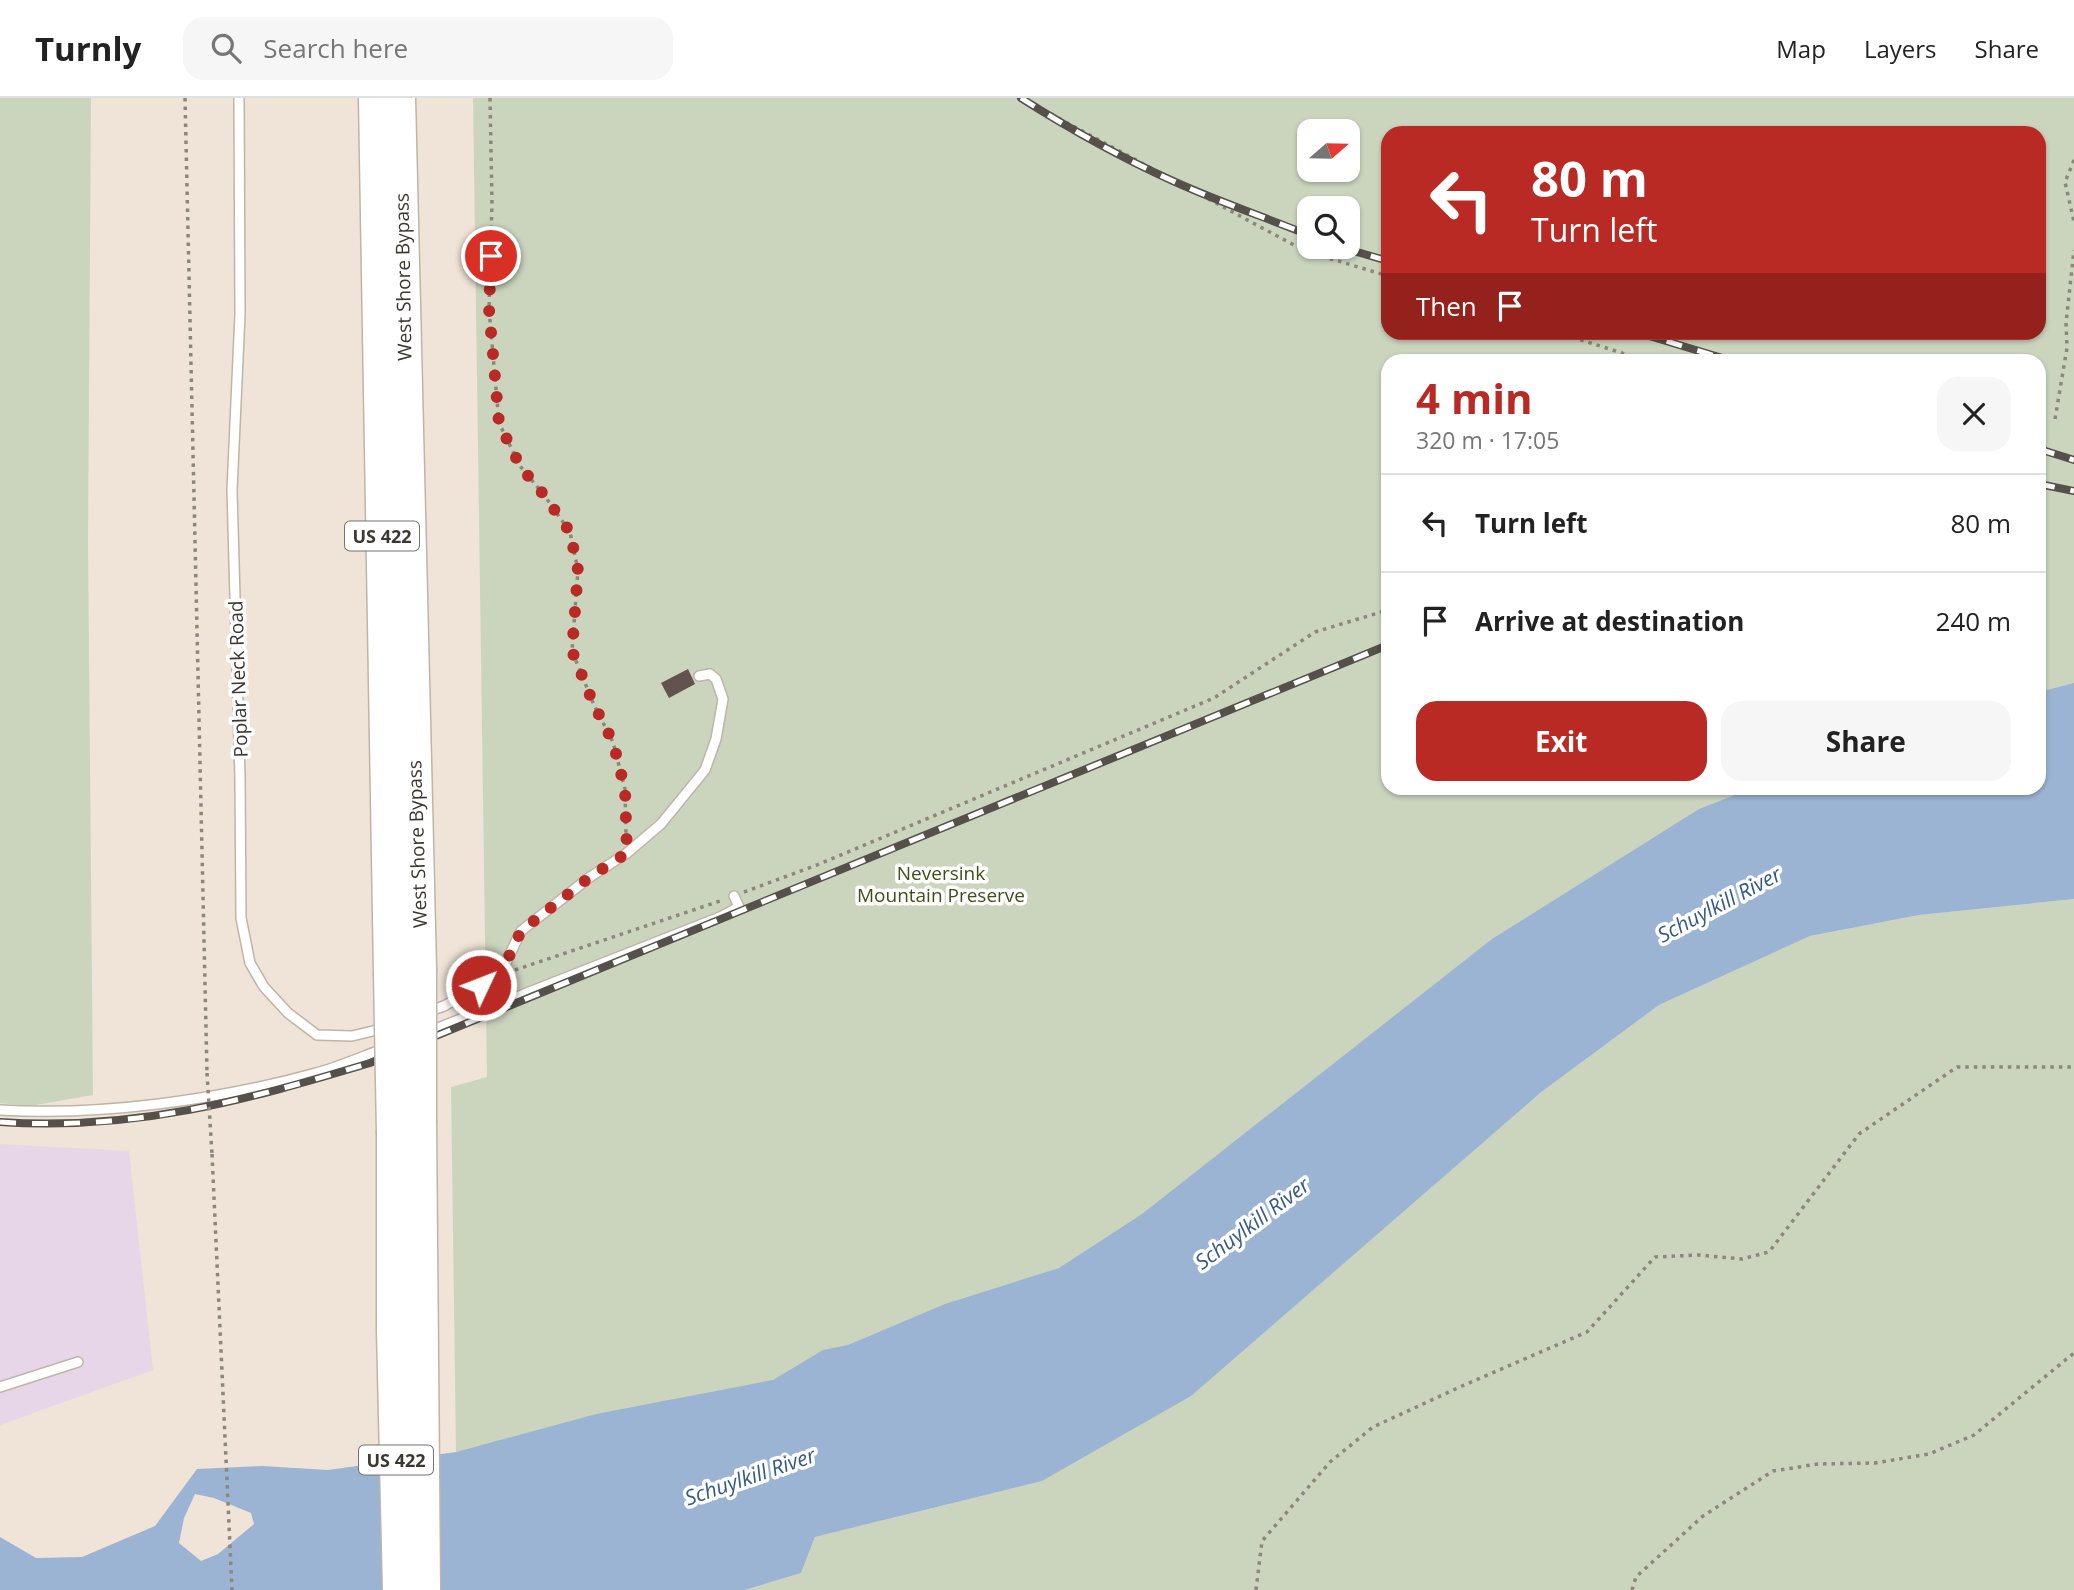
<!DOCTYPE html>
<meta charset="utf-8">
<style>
:root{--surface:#fff;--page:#f6f6f6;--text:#222;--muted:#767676;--line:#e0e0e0;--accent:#b92a24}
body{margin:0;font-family:"Open Sans",sans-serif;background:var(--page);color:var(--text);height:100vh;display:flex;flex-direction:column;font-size:26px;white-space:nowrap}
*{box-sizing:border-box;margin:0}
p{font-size:23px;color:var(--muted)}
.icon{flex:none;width:38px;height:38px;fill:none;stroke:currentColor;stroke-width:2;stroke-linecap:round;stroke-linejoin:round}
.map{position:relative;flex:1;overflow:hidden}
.details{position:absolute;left:1381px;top:256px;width:665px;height:441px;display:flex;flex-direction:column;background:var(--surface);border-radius:21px;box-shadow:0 2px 5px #0004}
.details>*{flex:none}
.banner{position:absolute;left:1381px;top:28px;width:665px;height:214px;border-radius:21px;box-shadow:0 2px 5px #0004;background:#b92a24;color:#fff;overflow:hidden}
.needle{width:46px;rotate:70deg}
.tools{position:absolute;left:1297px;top:21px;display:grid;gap:14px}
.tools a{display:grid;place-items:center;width:63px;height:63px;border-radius:14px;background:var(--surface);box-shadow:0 2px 5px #0004;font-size:35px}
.pin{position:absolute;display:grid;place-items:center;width:60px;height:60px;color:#fff;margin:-30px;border:4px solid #fff;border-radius:50%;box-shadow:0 2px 7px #0007}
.me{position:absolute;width:77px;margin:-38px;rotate:47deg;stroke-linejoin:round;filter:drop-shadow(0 0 5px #0008)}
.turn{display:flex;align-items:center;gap:24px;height:147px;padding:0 35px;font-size:32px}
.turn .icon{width:91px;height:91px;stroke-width:2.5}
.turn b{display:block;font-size:49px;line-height:60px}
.then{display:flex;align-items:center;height:66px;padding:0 35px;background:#0003;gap:14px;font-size:26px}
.round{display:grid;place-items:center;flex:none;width:74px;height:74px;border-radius:21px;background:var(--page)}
.summary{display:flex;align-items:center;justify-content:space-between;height:119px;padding:0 35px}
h1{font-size:42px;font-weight:700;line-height:52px;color:var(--accent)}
.primary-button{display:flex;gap:14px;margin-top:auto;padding:14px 35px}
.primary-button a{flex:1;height:80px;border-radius:21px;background:var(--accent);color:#fff;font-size:28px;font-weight:700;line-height:80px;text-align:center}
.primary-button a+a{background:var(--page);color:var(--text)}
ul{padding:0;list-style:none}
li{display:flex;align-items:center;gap:21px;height:98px;padding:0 35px;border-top:2px solid var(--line)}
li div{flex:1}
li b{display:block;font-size:26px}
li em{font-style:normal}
header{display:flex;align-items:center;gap:42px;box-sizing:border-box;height:98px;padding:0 35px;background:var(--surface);border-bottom:2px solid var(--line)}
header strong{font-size:33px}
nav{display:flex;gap:38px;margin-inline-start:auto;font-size:24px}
.search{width:490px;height:63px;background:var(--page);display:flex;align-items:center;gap:18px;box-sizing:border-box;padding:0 24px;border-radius:21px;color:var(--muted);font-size:26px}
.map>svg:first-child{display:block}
</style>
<header>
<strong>Turnly</strong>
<div class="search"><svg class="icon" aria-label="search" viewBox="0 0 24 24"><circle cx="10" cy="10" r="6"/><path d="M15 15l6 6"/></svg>Search here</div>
<nav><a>Map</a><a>Layers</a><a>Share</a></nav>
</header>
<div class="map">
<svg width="2074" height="1492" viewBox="0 0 2074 1492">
<rect width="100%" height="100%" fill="#efe4d7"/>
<!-- industrial -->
<path fill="#e7d6e7" d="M0 1046 129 1053 153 1272 0 1327Z"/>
<!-- green -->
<g fill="#cbd5be" fill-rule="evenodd">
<path d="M0 0H91L88 443 93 997 30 1008 0 1005Z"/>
<path d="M473 0H2074V691L1828 749 1120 1226 491 1345 456 1354 451 989 487 979ZM1309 33H1348V72H1309ZM1388 35H2039V234H1388ZM1309 110H1348V149H1309ZM1388 262H2039V690H1388Z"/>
<path d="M2074 801V1492H745L801 1475 815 1439 1042 1383 1540 995 1659 907 1810 838 1919 817Z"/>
</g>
<!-- water -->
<path fill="#9cb4d3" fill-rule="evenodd" d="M2074 585V801L1919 817 1810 838 1659 907 1540 995 1191 1298 1042 1383 815 1439 801 1475 745 1492H0V1439L36 1460 82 1459 155 1428 197 1371 262 1368 328 1372 456 1354 596 1316 773 1282 823 1252 848 1247 945 1206 1059 1170 1142 1116 1492 841 1699 711 1753 690H2039V594ZM195 1396 214 1400 251 1415 254 1426 218 1456 201 1463 179 1445 184 1420Z"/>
<!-- building -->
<path fill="#62534f" d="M688 571 695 586 669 600 661 585Z"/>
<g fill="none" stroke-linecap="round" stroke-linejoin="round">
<defs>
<g id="service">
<path d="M239 0 240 216 232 392 240 680 241 820 250 865 264 889 288 915 317 937 352 938 385 930"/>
<path d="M427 914 444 908 500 877 521 833 590 779 627 755 661 726 705 672 716 641 723 601 716 581 710 576 699 578"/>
<path d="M425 935 720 819 739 809 734 798"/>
<path d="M0 1012C101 1018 218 1002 316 975 339 969 363 958 386 950"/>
<path d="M0 1289 78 1264"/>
</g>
<g id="motorway">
<path d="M375 0 390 875"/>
<path d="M399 0 420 870"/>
<path d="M420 1025 424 1492"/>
<path d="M393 1036V1232L399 1492"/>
</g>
</defs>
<!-- service casing -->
<use href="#service" stroke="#bfb4a8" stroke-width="12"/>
<!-- motorway casing -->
<use href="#motorway" stroke="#bfb4a8" stroke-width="35"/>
<!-- path -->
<g stroke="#8d867c" stroke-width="3.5" stroke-dasharray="3.5 5" stroke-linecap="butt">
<path d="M185 0 207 975"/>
<path d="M490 0 492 105 489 211 499 325 520 368 544 397 570 434 578 472 572 553 594 607 613 644 625 691 626 739"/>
<path d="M1021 0 1305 153 1388 178"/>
<path d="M2074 62 2065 84 2074 124"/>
<path d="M1556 234 1644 262"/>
<path d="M2055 321 2067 250 2066 225 2074 152"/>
<path d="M744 794 817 767 1214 600 1315 534 1388 512"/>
<path d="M515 872 720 803"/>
<path d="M212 1056 232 1492"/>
<path d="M1256 1492 1262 1443 1330 1364 1373 1329 1462 1288 1587 1234 1655 1159 1699 1157 1742 1161 1769 1154 1859 1036 1957 969H2074"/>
<path d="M1632 1492 1636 1479 1703 1418 1773 1373 1818 1366 1875 1365 1929 1356 1974 1337 2074 1255"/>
</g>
<!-- service -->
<use href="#service" stroke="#fff" stroke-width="9"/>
<!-- motorway -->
<use href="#motorway" stroke="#fff" stroke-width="32"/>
<defs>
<g id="rail">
<path d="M1021 0C1070 31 1120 59 1173 83 1217 103 1264 119 1309 137"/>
<path d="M1340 149 1388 163"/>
<path d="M1636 234 1729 262"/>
<path d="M2039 351 2074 362"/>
<path d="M2039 386 2074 393"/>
<path d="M0 1024C134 1033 244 1003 370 965L1388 547"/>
</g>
</defs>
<!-- rail casing -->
<use href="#rail" stroke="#555049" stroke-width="8"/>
<!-- rail -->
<use href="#rail" stroke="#fff" stroke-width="5" stroke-dasharray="16" stroke-linecap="butt"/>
<defs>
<g id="motorway-bridge">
<path d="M390 875 393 1036"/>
<path d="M420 1025V870"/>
</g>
</defs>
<!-- motorway-bridge casing -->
<use href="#motorway-bridge" stroke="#bfb4a8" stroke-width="35" stroke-linecap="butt"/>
<!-- path-bridge -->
<path stroke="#8d867c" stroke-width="3.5" stroke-dasharray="3.5 5" stroke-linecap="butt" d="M207 975 212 1056"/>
<!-- motorway-bridge -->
<use href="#motorway-bridge" stroke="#fff" stroke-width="32"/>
</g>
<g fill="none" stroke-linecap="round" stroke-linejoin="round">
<!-- route -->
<path stroke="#b92a24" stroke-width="12" stroke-dasharray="0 21.6" d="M481 887 500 877 521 833 590 779 627 755 625 691 613 644 594 607 572 553 578 472 570 434 544 397 520 368 499 325 489 211 491 158"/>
</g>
<g text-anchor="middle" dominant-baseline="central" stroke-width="7" stroke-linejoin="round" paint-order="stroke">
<!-- shield labels -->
<g fill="#fff" stroke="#76736f" stroke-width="2">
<rect x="345" y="423.5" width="74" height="29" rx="5"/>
<rect x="359" y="1347.5" width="74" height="29" rx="5"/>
</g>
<g font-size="18" font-weight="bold" fill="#3b3731">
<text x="382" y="438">US 422</text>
<text x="396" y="1362">US 422</text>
</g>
<!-- street labels -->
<g font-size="19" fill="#3b3731" stroke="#fff">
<text transform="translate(403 179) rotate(-91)">West Shore Bypass</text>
<text transform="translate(238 581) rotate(-92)">Poplar Neck Road</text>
<text transform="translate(417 746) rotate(-92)">West Shore Bypass</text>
</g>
<!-- park labels -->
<g font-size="19" fill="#3d5019" stroke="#fff">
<text x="941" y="775">Neversink<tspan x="941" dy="22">Mountain Preserve</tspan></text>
</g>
<!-- water labels -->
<g font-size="21" font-style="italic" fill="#375985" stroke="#fff">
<text transform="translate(1719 806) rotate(-28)">Schuylkill River</text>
<text transform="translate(1252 1125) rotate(-37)">Schuylkill River</text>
<text transform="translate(750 1378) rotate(-19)">Schuylkill River</text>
</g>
</g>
</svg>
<div class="tools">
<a><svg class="needle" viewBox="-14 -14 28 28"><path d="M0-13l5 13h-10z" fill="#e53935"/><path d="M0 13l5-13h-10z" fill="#767676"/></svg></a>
<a><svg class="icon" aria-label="search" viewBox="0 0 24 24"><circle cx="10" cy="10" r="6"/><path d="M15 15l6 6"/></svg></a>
</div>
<div class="pin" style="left:491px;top:158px;background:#d93025"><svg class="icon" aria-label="arrive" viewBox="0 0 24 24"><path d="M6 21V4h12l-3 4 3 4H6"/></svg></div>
<svg class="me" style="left:481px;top:887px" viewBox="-20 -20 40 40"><circle r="17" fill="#b92a24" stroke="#fff" stroke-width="3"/><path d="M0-11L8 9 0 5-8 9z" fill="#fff"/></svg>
<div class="banner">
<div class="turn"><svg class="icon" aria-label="left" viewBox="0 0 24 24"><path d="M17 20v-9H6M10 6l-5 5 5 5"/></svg><div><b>80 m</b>Turn left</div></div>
<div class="then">Then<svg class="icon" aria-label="arrive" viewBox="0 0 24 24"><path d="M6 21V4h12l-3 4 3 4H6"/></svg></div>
</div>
<section class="details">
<div class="summary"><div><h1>4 min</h1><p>320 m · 17:05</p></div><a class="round"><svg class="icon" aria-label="close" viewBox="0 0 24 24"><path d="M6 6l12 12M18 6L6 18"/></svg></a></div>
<ul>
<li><svg class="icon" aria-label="left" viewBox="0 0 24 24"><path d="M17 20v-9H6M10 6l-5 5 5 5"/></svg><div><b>Turn left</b></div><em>80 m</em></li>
<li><svg class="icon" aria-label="arrive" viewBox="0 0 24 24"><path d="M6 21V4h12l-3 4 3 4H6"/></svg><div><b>Arrive at destination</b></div><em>240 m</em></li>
</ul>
<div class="primary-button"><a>Exit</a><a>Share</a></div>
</section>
</div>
